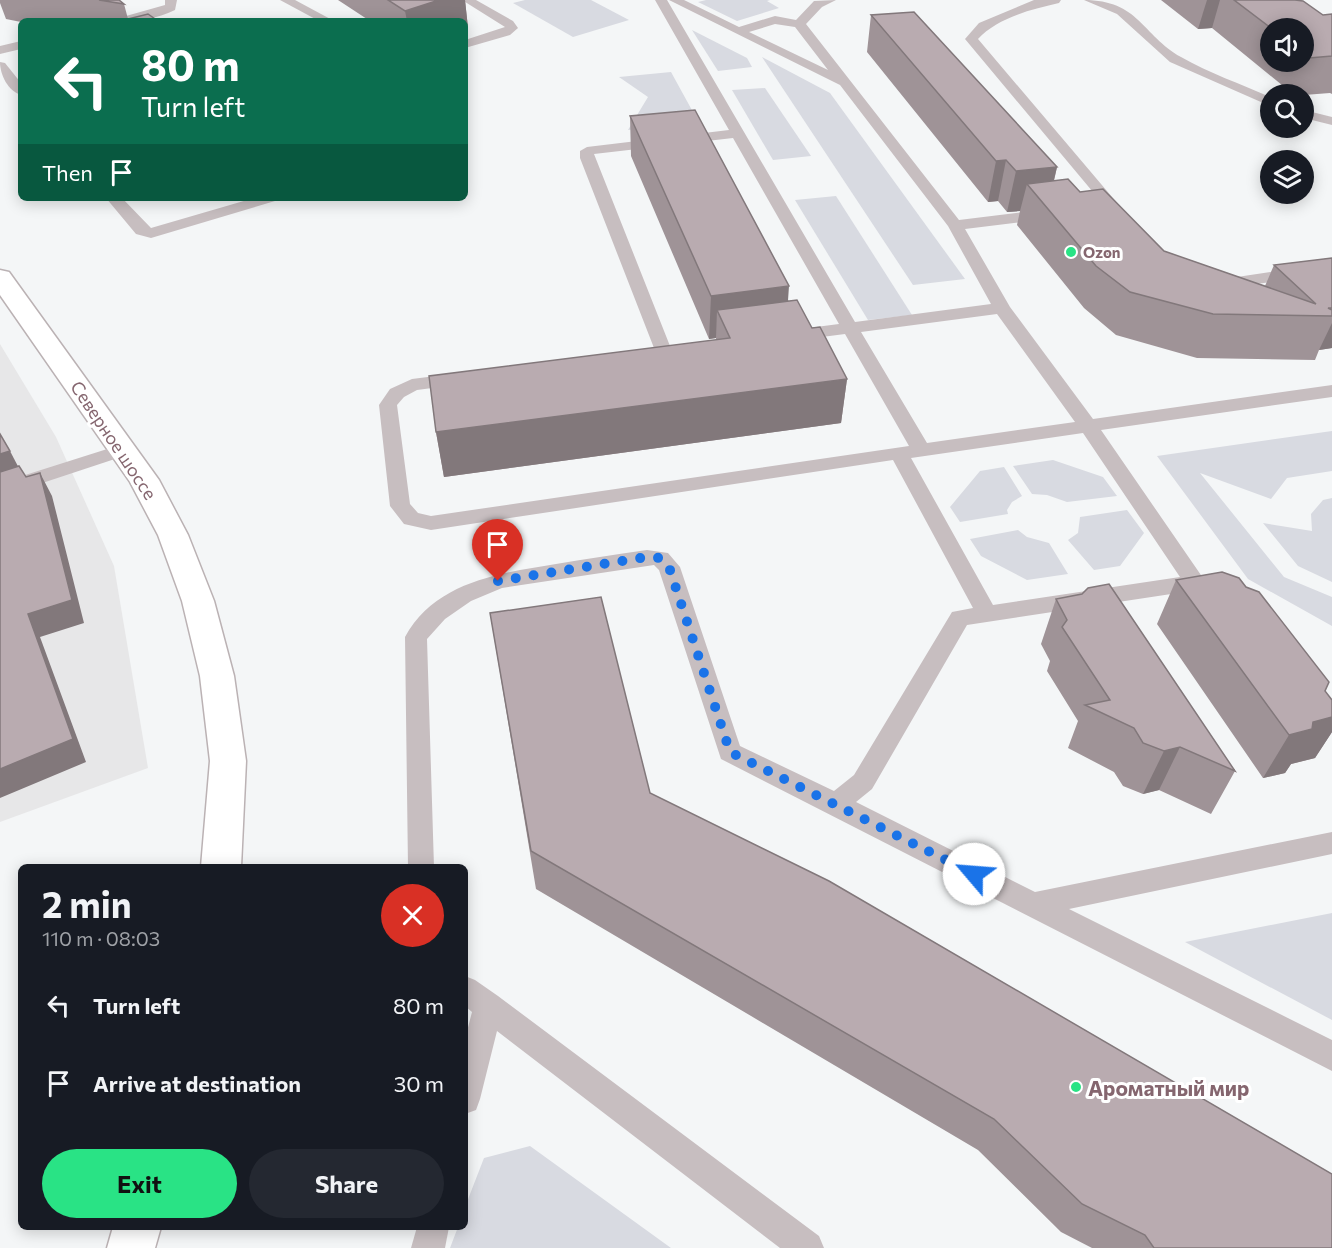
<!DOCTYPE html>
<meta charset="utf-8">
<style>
:root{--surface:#171b24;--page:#242831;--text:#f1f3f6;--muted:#9ea1a6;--accent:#29e385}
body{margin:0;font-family:Commissioner,sans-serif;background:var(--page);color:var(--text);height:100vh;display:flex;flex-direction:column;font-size:22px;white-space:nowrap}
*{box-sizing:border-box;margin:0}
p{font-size:20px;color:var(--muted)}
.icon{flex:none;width:33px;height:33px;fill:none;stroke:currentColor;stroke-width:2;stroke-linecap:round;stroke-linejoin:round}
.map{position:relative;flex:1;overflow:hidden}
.drawer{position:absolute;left:18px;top:864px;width:450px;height:366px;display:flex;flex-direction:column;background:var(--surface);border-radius:9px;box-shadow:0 3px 15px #0003}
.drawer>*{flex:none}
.top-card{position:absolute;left:18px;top:18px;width:450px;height:183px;border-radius:9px;box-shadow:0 3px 15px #0003;background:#0b6e4f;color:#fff;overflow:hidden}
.fabs{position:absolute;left:1260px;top:18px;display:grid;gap:12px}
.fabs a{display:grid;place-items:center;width:54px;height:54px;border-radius:50%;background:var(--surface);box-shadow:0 3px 15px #0003;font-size:30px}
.pin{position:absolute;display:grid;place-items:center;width:51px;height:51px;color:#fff;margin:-62px -26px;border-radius:50% 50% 50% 0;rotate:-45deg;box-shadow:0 0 6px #0007}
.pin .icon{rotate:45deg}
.me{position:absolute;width:66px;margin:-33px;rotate:297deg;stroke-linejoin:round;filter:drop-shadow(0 0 4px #0008)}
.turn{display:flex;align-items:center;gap:21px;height:126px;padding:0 24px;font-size:27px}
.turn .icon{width:78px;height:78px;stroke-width:2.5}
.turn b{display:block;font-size:42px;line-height:51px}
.then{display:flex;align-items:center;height:57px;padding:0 24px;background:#0003;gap:12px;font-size:22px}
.round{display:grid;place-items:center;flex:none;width:63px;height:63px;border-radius:32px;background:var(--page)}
.headline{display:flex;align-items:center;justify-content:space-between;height:102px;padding:0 24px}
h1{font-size:36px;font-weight:700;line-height:45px}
.primary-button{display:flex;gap:12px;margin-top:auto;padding:12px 24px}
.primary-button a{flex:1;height:69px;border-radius:36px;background:var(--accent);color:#111;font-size:24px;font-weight:700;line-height:69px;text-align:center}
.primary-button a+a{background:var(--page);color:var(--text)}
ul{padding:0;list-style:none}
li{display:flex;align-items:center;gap:18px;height:78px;padding:0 24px}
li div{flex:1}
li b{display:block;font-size:22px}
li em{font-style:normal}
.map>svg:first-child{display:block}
</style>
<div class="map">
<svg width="1332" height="1248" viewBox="0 0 1332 1248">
<rect width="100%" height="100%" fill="#f4f6f7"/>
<!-- built -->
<path fill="#e7e7e8" d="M0 344 56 437 114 566 148 768 0 822Z"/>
<!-- green -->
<g fill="#d8dae1">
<path d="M525 0H591L629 20 573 37 513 3Z"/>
<path d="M706 0H770L767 1 779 8 737 21 698 2Z"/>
<path d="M692 30 747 58 752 67 718 71Z"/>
<path d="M762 57 830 93 965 279 913 285Z"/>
<path d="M671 72 699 123 628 130 648 97 619 77Z"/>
<path d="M765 88 811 156 773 160 732 90Z"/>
<path d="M836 196 912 315 868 320 795 200Z"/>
<path d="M1332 431V471L1287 478 1271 499 1200 473 1284 577 1332 597V626L1248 579 1157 456Z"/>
<path d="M1053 460 1103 477 1117 496 1067 502 1047 495 1032 494 1013 466Z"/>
<path d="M1004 467 1022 496 1012 502 1007 510 1008 514 960 522 950 507 980 471Z"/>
<path d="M1332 498V582L1298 566 1263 523 1312 531 1311 514 1323 500Z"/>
<path d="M1127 510 1144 533 1120 566 1094 570 1068 540 1078 533 1080 517Z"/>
<path d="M1018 530 1027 537 1049 543 1068 574 1027 580 981 556 970 539Z"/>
<path d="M1332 913V1020L1185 942Z"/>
<path d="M530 1146 671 1248H450L458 1227H465V1207L484 1158Z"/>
</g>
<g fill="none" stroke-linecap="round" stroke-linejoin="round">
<defs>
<g id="primary">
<path d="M0 270 9 272 159 480 188 535 214 601 234 676 246 761 241 867H201L210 761 200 676 182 601 158 535 130 482 0 295Z"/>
<path d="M113 1227H161L155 1248H107Z"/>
</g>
</defs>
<!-- primary casing -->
<use href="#primary" stroke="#bbb2b4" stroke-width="3"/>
<!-- lane -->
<g fill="#c7bec0" fill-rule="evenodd">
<path d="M165 0H177L175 10C157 19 138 21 117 21L119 18 165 5Z"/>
<path d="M280 0H295L334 21H319Z"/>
<path d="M462 0H476L513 21 518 28 510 35 465 48V40L505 27Z"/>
<path d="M655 0H667L855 322 991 304 948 226 840 85 669 0H684L739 27 775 16 796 20 814 1 836 0 822 7 806 24 959 220 1047 209 1052 211 1055 214 1047 219 965 229 1010 307 1093 419 1332 385V397L1101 430 1203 578 1216 592 1213 598C1203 600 1198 598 1191 591L967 625 872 789 856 802 1035 892 1332 832V854L1069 909 1332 1040V1071L721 759 659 570 654 565 502 588 471 601 445 619 427 639 434 867H408L405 637C435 582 500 573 556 564 586 559 617 554 647 550L668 553 680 567 740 746 834 791 854 775 952 612 973 608 893 460 431 530 404 524 390 506 379 405 390 389 412 379 654 348 580 158V151L587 147 729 130ZM775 24 795 27 828 70 749 32ZM733 138 839 324 670 346 594 154ZM997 314 1075 422 927 443 861 332ZM845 334 909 446 431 516 418 513 410 504 397 405 404 397 417 390ZM1083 433 1180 577 993 605 911 458Z"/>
<path d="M1034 0H1061L1059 3C1032 9 997 18 978 39L1118 204 1121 207 1118 210H1108L965 39 979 23Z"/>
<path d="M1084 0C1139 0 1142 35 1181 57 1209 73 1241 84 1270 97V106L1170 62 1117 14Z"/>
<path d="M21 41V49L0 54V46Z"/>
<path d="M0 62 5 63 21 83V95C8 91 0 75 0 62Z"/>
<path d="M1304 110 1332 117V125L1304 118Z"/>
<path d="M106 198H122L151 228 254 198H278L275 201 151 238 136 234Z"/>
<path d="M1332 263V273L1217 290 1209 285 1217 280Z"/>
<path d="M123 444 130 446 133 450 130 454 0 497V483Z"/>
<path d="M465 976 475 980 498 996 819 1236 824 1248H780L497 1031 480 1099 476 1110 465 1114V1039L472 1012 465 1006Z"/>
<path d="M417 1227H449L445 1248H411Z"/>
</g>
<!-- primary -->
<use href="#primary" fill="#fff" fill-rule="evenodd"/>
</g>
<!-- wall -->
<g fill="#9f9397" fill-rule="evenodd">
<path d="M0 0H119L124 4 128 19 158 21H21V22L6 19 0 3Z"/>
<path d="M338 0H465L468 28 465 21H370Z"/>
<path d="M1161 0H1295L1323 15 1332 14V94L1330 93 1304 95V94H1293L1212 28 1198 29ZM1270 28H1304V62H1270Z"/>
<path d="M871 15 1057 167 1054 181 1080 192 1164 251 1265 286 1274 265 1332 258V348L1319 350 1315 360 1197 358 1116 335 1084 308 1017 225 1020 211 1007 212 998 201 988 202 867 52Z"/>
<path d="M630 116 812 328 847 379 841 423 444 477 436 432 716 340V338L709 339 631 156Z"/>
<path d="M1176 580 1325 691 1332 700V732L1315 758 1291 764 1285 773 1263 778 1157 624Z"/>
<path d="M1056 599 1235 771 1211 814 1159 790 1143 794 1123 786 1114 772 1068 748 1078 721 1047 671 1050 661 1041 644Z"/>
<path d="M490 613 650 793 1332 1248H1092L1061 1232 978 1150 536 889Z"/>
</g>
<!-- shaded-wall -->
<g fill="#82787b">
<path d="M439 0H465L468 28 465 29V21H407L405 11Z"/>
<path d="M1207 0H1220L1212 28 1198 29Z"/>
<path d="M1006 160 998 201 988 202 996 161Z"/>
<path d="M1057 167 1047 208 1027 184 1020 211 1007 212 1016 171Z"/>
<path d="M789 286 786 329 717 310 716 338 709 339 711 296Z"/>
<path d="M1332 323V348L1319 350Z"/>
<path d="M847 379 841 423 444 477 436 432Z"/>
<path d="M10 451 22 474 0 481V454Z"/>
<path d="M40 473 52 496 84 623 40 637 86 762 0 798V769Z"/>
<path d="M1332 717V732L1315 758 1291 764 1285 773 1263 778 1289 735 1313 722Z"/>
<path d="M1180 747 1159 790 1143 794 1164 751Z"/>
</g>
<!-- building -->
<g fill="#b9abb0" stroke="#82787b" stroke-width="1.5">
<path d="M99 0H119L124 4Z"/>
<path d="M388 0H439L405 11Z"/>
<path d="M1234 0H1295L1303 1 1323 15 1332 14V56L1309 58 1304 54V28H1271Z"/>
<path d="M914 12 1057 167 1016 171 1006 160 996 161 871 15Z"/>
<path d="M148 14 158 21H120Z"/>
<path d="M695 110 789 286 711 296 630 116Z"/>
<path d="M1068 179 1080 192 1103 189 1164 251 1316 304 1274 265 1332 258V308H1328L1332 310V316L1213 314 1130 292 1096 266 1027 184Z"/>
<path d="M797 300 812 328 820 327 847 379 436 432 429 376 730 338 717 310Z"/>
<path d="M0 434 10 451 0 454Z"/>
<path d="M19 466 26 477 40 473 72 600 28 614 73 739 0 769V472Z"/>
<path d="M1222 572 1239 578 1246 587 1259 592 1329 682 1325 691 1332 700V717L1313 722 1312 729 1289 735 1176 580Z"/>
<path d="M1109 584 1235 771 1180 747 1164 751 1143 743 1134 728 1085 705 1110 700 1062 627 1067 620 1056 599 1082 594 1088 588Z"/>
<path d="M601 597 650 793 829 881 1332 1174V1248H1154L1145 1235 1082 1204 994 1119 531 851 490 613Z"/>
</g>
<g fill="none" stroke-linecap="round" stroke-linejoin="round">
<!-- route -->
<path stroke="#1a73e8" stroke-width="10" stroke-dasharray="0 18" d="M498 581 647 557 660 558 669 567 730 752 974 874"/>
</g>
<!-- markers -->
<g fill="#29e385" stroke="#fff" stroke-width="2">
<circle cx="1071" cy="252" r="6"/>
<circle cx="1076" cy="1087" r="6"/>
</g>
<g text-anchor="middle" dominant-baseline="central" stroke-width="6" stroke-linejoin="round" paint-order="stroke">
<!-- far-poi labels -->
<g font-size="15" font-weight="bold" fill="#85666f" stroke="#fff" text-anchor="start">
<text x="1083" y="252">Ozon</text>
</g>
<!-- street labels -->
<g font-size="18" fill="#85666f" stroke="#fff">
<text transform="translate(114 440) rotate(56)">Северное шоссе</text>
</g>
<!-- near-poi labels -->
<g font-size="21" font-weight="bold" fill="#85666f" stroke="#fff" text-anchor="start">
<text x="1088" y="1087">Ароматный мир</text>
</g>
</g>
</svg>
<div class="fabs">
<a><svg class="icon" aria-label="sound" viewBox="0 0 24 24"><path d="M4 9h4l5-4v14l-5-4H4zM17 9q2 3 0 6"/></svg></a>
<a><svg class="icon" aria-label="search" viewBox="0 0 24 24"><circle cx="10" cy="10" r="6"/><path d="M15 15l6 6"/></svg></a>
<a><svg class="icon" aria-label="layers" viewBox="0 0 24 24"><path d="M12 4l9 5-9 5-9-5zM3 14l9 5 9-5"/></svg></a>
</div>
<div class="pin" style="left:498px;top:581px;background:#d93025"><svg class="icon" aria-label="arrive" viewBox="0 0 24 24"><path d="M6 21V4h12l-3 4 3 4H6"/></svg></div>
<svg class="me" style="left:974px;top:874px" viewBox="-20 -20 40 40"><circle r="19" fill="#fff"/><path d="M0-13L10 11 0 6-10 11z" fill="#1a73e8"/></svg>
<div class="top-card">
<div class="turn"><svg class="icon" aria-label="left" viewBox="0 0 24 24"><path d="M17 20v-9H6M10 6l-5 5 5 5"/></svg><div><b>80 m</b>Turn left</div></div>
<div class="then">Then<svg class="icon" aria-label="arrive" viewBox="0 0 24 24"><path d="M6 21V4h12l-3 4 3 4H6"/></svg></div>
</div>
<section class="drawer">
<div class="headline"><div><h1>2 min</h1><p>110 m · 08:03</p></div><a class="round" style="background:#d93025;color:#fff"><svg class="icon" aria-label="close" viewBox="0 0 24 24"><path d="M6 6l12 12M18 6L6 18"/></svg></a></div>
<ul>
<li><svg class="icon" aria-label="left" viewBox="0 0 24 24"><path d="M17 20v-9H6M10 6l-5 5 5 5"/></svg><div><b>Turn left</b></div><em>80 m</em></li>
<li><svg class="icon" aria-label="arrive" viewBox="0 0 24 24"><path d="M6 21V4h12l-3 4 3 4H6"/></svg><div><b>Arrive at destination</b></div><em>30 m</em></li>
</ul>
<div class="primary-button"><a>Exit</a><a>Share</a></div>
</section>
</div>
